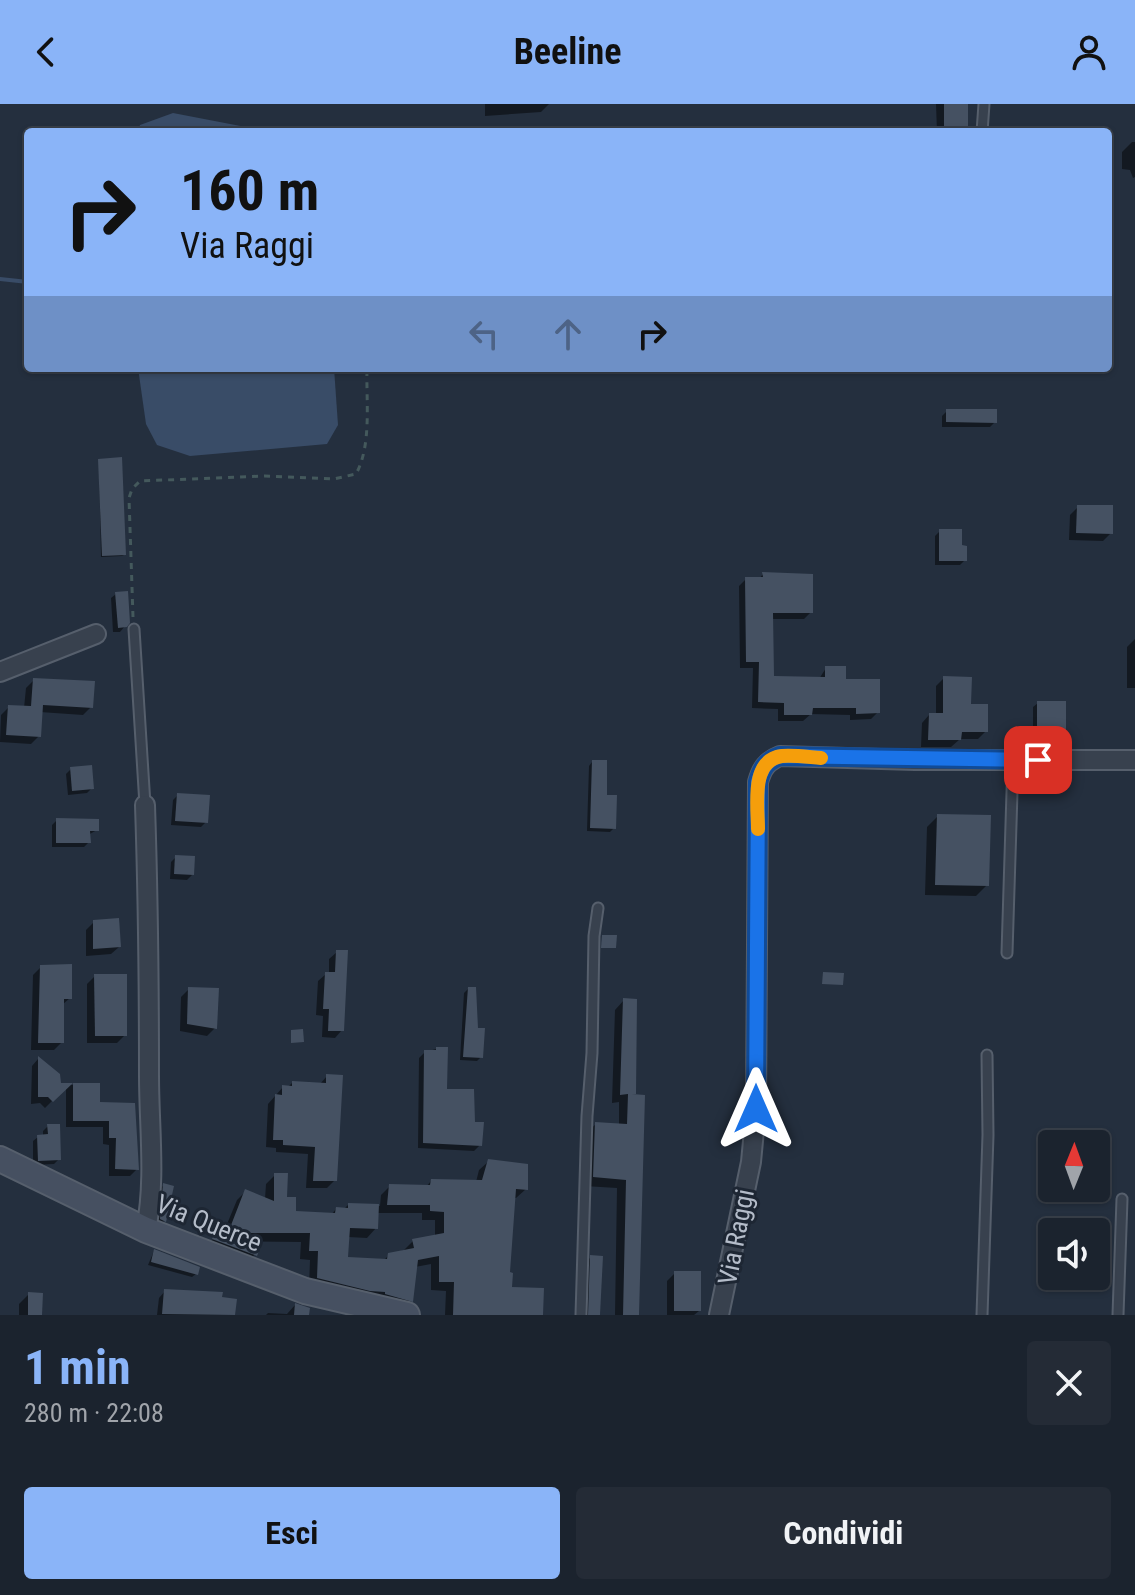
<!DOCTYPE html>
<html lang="it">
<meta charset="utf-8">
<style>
:root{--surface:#1b232e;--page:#242b36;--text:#f1f3f6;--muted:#a0a4aa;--line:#39404a;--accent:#8ab4f8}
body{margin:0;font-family:"Roboto Condensed",sans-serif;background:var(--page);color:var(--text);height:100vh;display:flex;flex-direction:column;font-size:30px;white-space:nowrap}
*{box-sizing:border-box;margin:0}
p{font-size:26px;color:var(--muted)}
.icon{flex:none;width:44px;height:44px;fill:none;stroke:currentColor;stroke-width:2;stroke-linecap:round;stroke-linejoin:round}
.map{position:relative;height:1211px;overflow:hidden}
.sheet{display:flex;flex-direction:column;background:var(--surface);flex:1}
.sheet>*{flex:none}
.guide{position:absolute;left:24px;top:24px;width:1088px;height:244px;border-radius:8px;box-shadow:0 2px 6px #0004,0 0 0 2px var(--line);background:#8ab4f8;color:#111;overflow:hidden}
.needle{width:52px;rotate:1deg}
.controls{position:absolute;left:1038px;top:1026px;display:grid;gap:16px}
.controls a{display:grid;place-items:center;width:72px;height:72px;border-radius:8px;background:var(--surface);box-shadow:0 2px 6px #0004,0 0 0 2px var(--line);font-size:40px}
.pin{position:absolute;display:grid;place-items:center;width:68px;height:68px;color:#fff;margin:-34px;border-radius:16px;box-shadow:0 4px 12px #0006}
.me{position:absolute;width:88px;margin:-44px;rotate:0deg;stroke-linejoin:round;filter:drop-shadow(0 0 6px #0008)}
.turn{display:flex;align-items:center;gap:28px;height:168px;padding:0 24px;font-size:36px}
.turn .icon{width:104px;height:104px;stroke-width:2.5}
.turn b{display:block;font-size:56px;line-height:68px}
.lanes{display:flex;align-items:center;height:76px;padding:0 24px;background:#0003;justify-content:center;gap:40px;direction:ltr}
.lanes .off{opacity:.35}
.round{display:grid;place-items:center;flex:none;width:84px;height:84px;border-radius:8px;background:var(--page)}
.head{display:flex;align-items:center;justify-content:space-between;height:136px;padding:0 24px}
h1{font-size:48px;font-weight:700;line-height:60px;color:var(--accent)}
.action{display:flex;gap:16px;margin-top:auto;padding:16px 24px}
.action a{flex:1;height:92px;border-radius:8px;background:var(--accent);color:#111;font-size:32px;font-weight:700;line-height:92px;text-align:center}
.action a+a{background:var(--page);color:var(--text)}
header{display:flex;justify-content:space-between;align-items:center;height:104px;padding:0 24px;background:var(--accent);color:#111;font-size:36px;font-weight:700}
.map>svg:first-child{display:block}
</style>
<header><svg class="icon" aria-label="back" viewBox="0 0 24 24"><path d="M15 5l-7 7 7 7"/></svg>Beeline<svg class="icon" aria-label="person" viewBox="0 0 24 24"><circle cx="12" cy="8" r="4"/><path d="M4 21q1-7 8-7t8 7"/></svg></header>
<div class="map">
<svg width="1135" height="1211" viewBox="0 0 1135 1211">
<rect width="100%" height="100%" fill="#242f3e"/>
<!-- water -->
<g fill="#394c67">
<path d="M173 9 271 28H138L140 21Z"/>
<path d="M138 264H334L338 321 327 340 190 352 157 341 146 320Z"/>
</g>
<!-- shadow -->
<g fill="#0007" fill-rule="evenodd">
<path d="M485 0H549L541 8 485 12Z"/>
<path d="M936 0H966V28H937Z"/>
<path d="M1132 38H1135V73L1133 74 1130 66 1122 65V48Z"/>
<path d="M947 307 995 318 990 323H942V312Z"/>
<path d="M99 356 124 451 122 452 101 453Z"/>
<path d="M1078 403 1111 429 1103 437 1069 436 1070 411Z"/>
<path d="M940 427 960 443 965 456 960 461H935V432Z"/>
<path d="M763 470 811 508 804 515H772V574L819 575 826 564 878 608 871 615 850 616V611L811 610 803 617H778V605L752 604 753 564H740L739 482 746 475H759Z"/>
<path d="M116 490 125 522 120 528H113L111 494Z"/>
<path d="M1135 535V584H1127V543Z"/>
<path d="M944 574 969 602 986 627 978 635H960L951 643H921L922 619 929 611H936V582Z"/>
<path d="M34 576 91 603 83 611 40 608 39 632 31 640 0 638 1 611 9 603 24 604 26 584Z"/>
<path d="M1038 599 1064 626 1059 631H1033V603Z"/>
<path d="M592 658 614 724 610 728 587 727 589 662Z"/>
<path d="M71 665 92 684 87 689 68 691 66 670Z"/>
<path d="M178 691 206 718 201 723 171 721 173 696Z"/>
<path d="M938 712 987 781 976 792 925 791 927 723Z"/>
<path d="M57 716 97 726 88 731 89 738 84 743H52V721Z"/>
<path d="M176 753 192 771 187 776 170 775 171 758Z"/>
<path d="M94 818 119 843 111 850 86 852V826Z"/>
<path d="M337 848 342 926 335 934 322 933 323 912 316 911 318 877 326 870H329V855Z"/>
<path d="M41 863 70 894 62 901V938L54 946H31L33 871Z"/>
<path d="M95 872 125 931 117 939H87V880Z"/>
<path d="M189 885 215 924 207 932 180 927 181 893Z"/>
<path d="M468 885 481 953 477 957 460 956 464 889Z"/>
<path d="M624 896 634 989 631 992 637 1211H615L617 1084 584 1082 586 1029 596 1020 619 1021V998L612 999 615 906Z"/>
<path d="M436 945 445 987 473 1020 480 1041 474 1047 418 1044 419 954 425 948Z"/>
<path d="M38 955 59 981H98V1000L134 1001 137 1065 130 1072H109V1041L103 1040V1023H66V983L45 1004 40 999 31 1000 32 962Z"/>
<path d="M327 972 335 1076 327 1084H306L308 1050 276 1048V1044L266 1043 268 1000 283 983H288L292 979 320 980Z"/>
<path d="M48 1022 59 1055 54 1060 33 1061V1037L38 1033 43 1032V1027Z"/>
<path d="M489 1057 526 1085 516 1094H513L507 1170 510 1185 541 1211H445L446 1187 431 1186V1160L415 1163 411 1197 402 1206 309 1183 310 1156 300 1155 301 1138 223 1137 256 1149 247 1159 205 1143 213 1135 220 1137 237 1096 246 1087 265 1095 266 1080 275 1071 294 1109 331 1111 336 1105H344L348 1101 380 1102 381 1091 390 1082 426 1083 431 1077 476 1078 479 1066ZM377 1109H422V1116H435V1132L413 1137 404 1146 389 1151 383 1157 346 1155 348 1133 367 1134 376 1124Z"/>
<path d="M164 1081V1117L160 1121 156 1120 159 1086Z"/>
<path d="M154 1147 196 1170 192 1173 148 1161Z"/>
<path d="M591 1153 598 1211H580L582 1162Z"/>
<path d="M675 1169 699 1207 694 1211H667V1177Z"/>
<path d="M165 1187 235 1196 233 1211H157L159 1194Z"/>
<path d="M29 1190 40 1211H19V1200Z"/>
<path d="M295 1201 307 1211H266L268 1209 287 1210Z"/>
</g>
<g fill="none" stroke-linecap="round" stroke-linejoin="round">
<!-- stream -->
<path stroke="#394c67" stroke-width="4" d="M0 175 28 178"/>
</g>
<!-- building -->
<g fill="#455162">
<rect x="944" y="0" width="24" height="28"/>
<path d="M946 305H997V319L946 318Z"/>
<path d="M122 353 126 451 102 452 98 355Z"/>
<path d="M1077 401H1113V430L1076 429Z"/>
<path d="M939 425H962V441L967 442V457H939Z"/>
<path d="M762 468 813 470V509H773L774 572 825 573V562H846V575H880V609L856 610V604H813L812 611H784V599L758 598 759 558H746L745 473H763Z"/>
<path d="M128 487 130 519 127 523 118 524 115 488Z"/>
<path d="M943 572 972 573 971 600H988V628H962L961 636H928L929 609H943Z"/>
<path d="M33 574 95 577 93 604 43 601 41 633 6 631 8 601 31 602Z"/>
<rect x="1037" y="597" width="29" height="30"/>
<path d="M592 656H607V691H617L616 725 590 724Z"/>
<path d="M92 661 94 685 72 687 70 663Z"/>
<path d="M177 689 210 691 208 719 175 717Z"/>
<path d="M937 710 991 711 989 782 935 781Z"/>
<path d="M56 714 99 715V727H90L91 739H56Z"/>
<path d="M175 751 195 752 194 771 174 770Z"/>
<path d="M119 814 121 843 93 845V816Z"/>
<path d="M602 831H617L616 844H601Z"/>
<path d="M336 846H348L344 927H328L329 905H323L325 868H335Z"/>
<path d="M72 860V895H64V939H38L40 861Z"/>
<path d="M823 868 844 869 843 881 822 880Z"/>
<path d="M94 870H127V932H95Z"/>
<path d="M188 883 219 884 217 925 187 920Z"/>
<path d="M468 883H476L478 924H485L483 954 463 953Z"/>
<path d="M623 894 637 895 636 990H632L645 991 639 1211H623L626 1076 593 1073 595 1018 627 1020 628 990 620 991Z"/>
<path d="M303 925 304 938 291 939V926Z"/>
<path d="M436 943H448L447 985H474L475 1018H484L482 1042 423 1039 424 946H436Z"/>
<path d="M38 952 60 970 61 979H100V998L135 999 139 1066 115 1065 116 1034H109V1017H73V979L53 998 48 993H38Z"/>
<path d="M326 970 343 971 337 1077H313L315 1043 283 1041V1036H273L275 990 282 991V981L292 982V977L326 979Z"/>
<path d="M47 1020H60L61 1056 38 1057 37 1031 48 1030Z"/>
<path d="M488 1055 528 1060V1086L516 1085 510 1168 513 1169 512 1183 544 1184 543 1211H453L454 1178H439V1152L418 1156 413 1198 385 1190V1188L370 1187 317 1174 318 1147H309L310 1129H228L245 1085 274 1097V1069H288L287 1093H296V1107L335 1109 336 1103 348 1104V1099L379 1100 378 1125 350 1124 348 1153 387 1155 388 1149 414 1144 412 1135 444 1129V1108L430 1107V1101H387L389 1080 430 1081 431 1075 482 1076Z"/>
<path d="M163 1079 174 1082 166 1118 160 1115Z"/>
<path d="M213 1133 224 1137 259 1147 257 1152 212 1135Z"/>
<path d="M154 1145 200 1163 198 1171 151 1158Z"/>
<path d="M590 1151 603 1152 600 1211H588Z"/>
<rect x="674" y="1167" width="27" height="40"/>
<path d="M164 1185 223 1188 222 1193 237 1195 235 1211 162 1210Z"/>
<path d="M28 1188 43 1189 42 1211H28Z"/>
<path d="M295 1199 310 1204 309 1211H294Z"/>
</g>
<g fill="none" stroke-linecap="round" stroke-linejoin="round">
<defs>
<g id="lane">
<path d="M982 28 984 0"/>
<path d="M134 525 145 701"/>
<path d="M1007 849 1013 656"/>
<path d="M581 1211 587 1012 592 949 594 832 598 804"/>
<path d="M982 1211 988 1031 987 951"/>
<path d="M1118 1211 1122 1095"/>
</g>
<g id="street">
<path d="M0 568 96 530"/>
<path d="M145 701C148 791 149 882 149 972 149 1023 156 1075 146 1126"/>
<path d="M719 1211 751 1058 756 1005 758 678C762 664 767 657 780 652L915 656H1135"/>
</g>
<path id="secondary" d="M0 1055 146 1126 305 1187 407 1211"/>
</defs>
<!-- lane casing -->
<use href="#lane" stroke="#565f6c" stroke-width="13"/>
<!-- street casing -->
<use href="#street" stroke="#565f6c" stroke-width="22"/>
<!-- secondary casing -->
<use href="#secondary" stroke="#565f6c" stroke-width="28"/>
<!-- path -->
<path stroke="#44595c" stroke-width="3" stroke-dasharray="6 6" stroke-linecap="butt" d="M133 513 129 394 132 385 140 377 265 372 334 375 356 370C372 341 366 296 367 264"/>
<!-- lane -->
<use href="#lane" stroke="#38414e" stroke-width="9"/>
<!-- street -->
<use href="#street" stroke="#38414e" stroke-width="18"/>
<!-- secondary -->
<use href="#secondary" stroke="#465061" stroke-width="24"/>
</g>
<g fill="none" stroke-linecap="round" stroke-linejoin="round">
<defs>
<path id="route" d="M756 1005 758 678C762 664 766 657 780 652L1038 656"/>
</defs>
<!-- route casing -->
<use href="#route" stroke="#114b97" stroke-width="20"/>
<!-- route -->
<use href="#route" stroke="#1a73e8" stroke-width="14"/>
<!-- slow -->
<path stroke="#f59e0b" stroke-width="14" d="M758 725C758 702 750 656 782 652 794 651 808 653 821 654"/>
</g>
<g text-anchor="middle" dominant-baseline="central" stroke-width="6" stroke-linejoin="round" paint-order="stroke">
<!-- street labels -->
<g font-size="26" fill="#b4bcc9" stroke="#1d2633">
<text transform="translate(209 1119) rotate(22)">Via Querce</text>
<text transform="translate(736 1133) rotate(-79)">Via Raggi</text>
</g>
</g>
</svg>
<div class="controls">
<a><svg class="needle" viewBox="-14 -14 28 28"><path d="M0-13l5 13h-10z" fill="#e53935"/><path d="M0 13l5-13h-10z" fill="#a0a4aa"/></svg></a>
<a><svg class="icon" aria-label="sound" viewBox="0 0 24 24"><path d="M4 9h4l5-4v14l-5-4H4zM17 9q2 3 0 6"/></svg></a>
</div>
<div class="pin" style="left:1038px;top:656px;background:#d93025"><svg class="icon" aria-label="arrive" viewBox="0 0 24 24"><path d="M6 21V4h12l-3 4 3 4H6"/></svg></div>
<svg class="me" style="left:756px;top:1005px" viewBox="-20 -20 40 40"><path d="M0-17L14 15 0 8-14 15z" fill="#1a73e8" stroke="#fff" stroke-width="4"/></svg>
<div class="guide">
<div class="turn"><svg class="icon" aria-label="right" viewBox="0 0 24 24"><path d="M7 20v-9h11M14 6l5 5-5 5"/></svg><div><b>160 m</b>Via Raggi</div></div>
<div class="lanes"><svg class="icon off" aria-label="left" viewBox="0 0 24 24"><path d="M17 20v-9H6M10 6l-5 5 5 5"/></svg><svg class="icon off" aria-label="ahead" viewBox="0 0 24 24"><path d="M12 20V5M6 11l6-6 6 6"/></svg><svg class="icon" aria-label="right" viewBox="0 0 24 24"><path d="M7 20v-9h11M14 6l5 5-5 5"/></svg></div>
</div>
</div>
<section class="sheet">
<div class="head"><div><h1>1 min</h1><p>280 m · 22:08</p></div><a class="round"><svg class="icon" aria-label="close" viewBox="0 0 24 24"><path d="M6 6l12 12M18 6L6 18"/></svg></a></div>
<div class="action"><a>Esci</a><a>Condividi</a></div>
</section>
